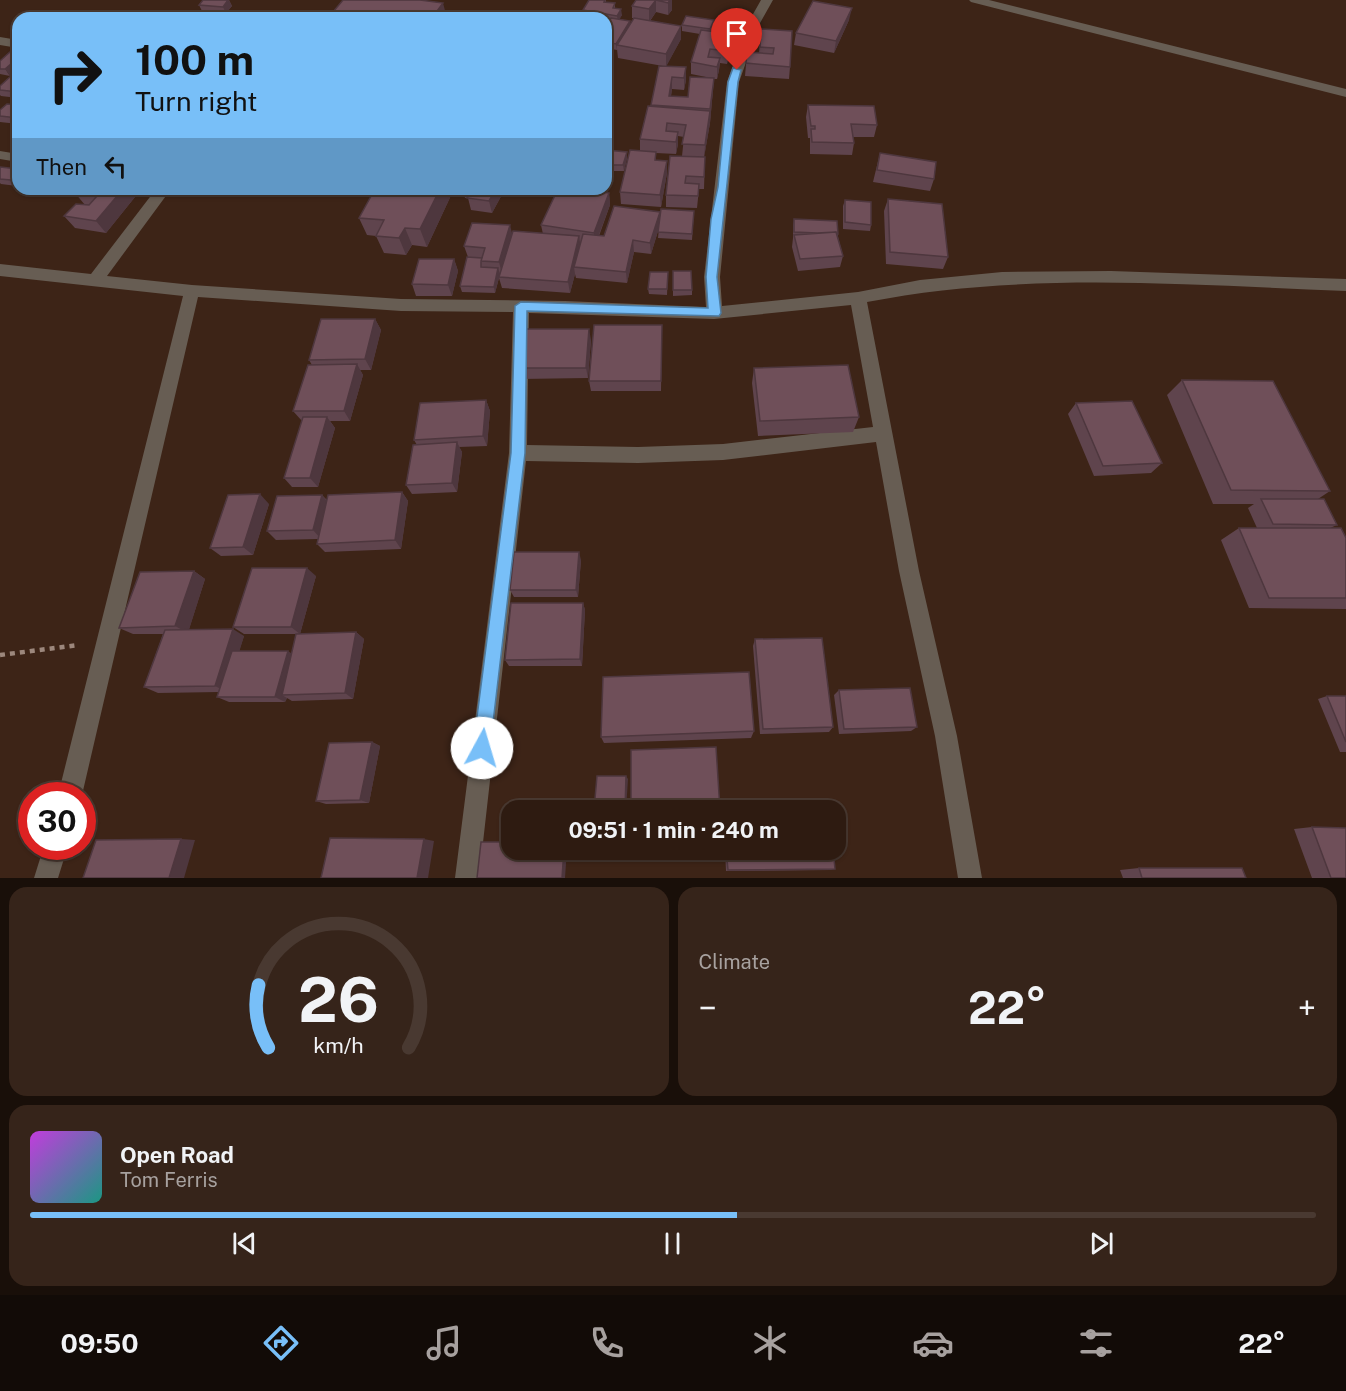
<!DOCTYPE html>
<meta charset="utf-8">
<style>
:root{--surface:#2e1b11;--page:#36241a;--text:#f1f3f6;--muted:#a7a19f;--line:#493931;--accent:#78bff8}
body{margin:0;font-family:"Public Sans",sans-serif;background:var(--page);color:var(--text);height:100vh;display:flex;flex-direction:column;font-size:22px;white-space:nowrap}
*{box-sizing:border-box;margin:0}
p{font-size:20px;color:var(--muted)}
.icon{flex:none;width:33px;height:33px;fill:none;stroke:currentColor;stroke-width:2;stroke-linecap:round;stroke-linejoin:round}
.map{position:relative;height:878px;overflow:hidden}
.details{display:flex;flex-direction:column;gap:9px;padding:9px;background:#190f09;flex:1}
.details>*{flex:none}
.top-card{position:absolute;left:12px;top:12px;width:600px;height:183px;border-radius:18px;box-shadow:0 2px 4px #0004,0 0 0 2px var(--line);background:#78bff8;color:#111;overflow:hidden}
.speed{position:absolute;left:18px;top:782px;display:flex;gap:12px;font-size:30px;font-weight:700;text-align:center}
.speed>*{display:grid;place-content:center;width:78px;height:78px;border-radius:50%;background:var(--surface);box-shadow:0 2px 4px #0004,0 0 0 2px var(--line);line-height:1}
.speed .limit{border:9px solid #d22;background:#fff;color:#111}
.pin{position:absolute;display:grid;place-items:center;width:51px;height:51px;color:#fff;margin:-62px -26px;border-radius:50% 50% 50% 0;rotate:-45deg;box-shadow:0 0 6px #0007}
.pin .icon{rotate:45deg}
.me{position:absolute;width:66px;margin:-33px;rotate:6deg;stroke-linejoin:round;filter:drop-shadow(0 0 4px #0008)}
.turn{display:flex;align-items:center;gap:21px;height:126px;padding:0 24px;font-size:27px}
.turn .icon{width:78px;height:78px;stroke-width:2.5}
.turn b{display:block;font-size:42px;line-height:51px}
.then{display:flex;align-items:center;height:57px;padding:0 24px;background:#0003;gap:12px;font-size:22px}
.big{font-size:45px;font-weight:700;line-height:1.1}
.details .card{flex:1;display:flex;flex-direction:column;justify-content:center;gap:9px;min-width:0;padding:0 21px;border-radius:18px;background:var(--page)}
.details .dial{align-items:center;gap:0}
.dial svg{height:156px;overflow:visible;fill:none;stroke:var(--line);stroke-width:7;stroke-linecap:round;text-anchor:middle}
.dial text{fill:var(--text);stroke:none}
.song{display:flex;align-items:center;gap:18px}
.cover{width:72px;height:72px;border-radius:9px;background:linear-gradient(135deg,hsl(290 70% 55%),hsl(170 70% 35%))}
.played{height:6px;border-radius:3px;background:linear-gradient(90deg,var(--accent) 55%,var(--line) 55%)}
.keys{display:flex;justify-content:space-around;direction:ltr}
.heat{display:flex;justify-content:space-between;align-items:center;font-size:33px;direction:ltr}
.details .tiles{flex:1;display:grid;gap:9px;grid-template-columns:1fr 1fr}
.card:last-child{grid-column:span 2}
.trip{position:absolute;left:501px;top:800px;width:345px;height:60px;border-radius:18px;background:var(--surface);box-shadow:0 2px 4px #0004,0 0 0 2px var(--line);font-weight:700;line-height:60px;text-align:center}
.tabs{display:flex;height:96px;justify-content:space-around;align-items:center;background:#120b07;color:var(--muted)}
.tabs .icon{width:42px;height:42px}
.tabs .selected{color:var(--accent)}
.tabs b{font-size:27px;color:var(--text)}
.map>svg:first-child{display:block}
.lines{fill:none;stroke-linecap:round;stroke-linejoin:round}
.path{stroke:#9c877c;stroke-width:4.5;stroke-dasharray:5 5;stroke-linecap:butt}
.street{fill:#675d53;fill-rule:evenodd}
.wall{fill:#5f444d}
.shaded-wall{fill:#4e373e}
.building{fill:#6f4f59;stroke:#4e373e;stroke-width:1.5}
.route{fill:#78bff8;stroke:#4e7ca1;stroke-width:1.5}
</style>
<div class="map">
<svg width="1346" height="878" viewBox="0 0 1346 878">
<rect width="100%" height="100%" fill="#3d2417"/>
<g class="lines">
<path class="path" d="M0 655 79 645"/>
<path class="street" d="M761 0H773L760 23 739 82 720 277 722 306 858 292 920 280 1002 272 1111 271 1346 279V291C1186 285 1025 271 867 302L919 571 957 736 982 878H958L935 736 899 571 876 442 723 460 638 463 526 461 479 878H455L509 453 513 312 401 311 198 297 82 795H58L183 296 0 276V264L91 274 156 189H171L107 276 192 285 401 299 565 301 706 307 704 277 727 82 748 23ZM851 305 873 427 723 444 638 447 527 445 529 313 714 319Z
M969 0H989L1346 89V97L971 2Z
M0 37 18 40V48L0 45Z
M0 151 18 154V162L0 159Z
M44 846H68L58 878H34Z"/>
</g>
<path class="wall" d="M229 0 232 6 226 13 202 11 199 5Z
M589 0H606V2L615 3V8L622 15 619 19 630 21V25L634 18H632V6L636 0H672V10L668 15 656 12 650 21 681 39 666 66 686 67V80L684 90 672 89 671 96 688 97 711 78 691 74V62L700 34 682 31V25L714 20 713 27 712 31 723 33 726 16 742 23 739 38 733 37 732 46 727 64 720 63 719 70 717 79H714L710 123 704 157H705L704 189H699L697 208 666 207V195L682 156 684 137 678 136V144L676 154 656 153V160L667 173 661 207 621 204 620 192 640 151V139L651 106 659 66H663L618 58 617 49V50L606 48V26L609 20H606V18H594L583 16V10Z
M849 20 834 53 794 45 796 33Z
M761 29 790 67 789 79 745 76 747 52 759 53Z
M0 61 10 76 0 74Z
M18 76V98L1 96 0 95V90Z
M18 105V124L0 122V110Z
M808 105 877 125 874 137H853L854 143 852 155 810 154V138H808L806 117Z
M606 150 627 158 624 171H606Z
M880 153 934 179 930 191 873 182Z
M0 167 17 186 1 184 0 183Z
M78 189H137L139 192 106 233 75 228 64 216 85 205 75 193Z
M454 189 427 247 412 245 406 255 384 253 376 236 367 235 359 218Z
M462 189H505L492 213 471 210 468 198H465Z
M609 193 610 205 599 236H604L660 218 694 211 692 240 658 238 659 228 651 254 634 252 627 283 576 278 575 274 570 293 502 288 499 278 495 293 462 292 460 286 468 257 464 246 512 233 543 234 541 225 583 195Z
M888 199 948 257 943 269 886 264 884 211Z
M845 200 871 225 870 231 843 229V206Z
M794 219 838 234V237L843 256 840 267 798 271 792 247 793 238V225Z
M454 259 458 271 452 296H416L412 284Z
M673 271 692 290V295L673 296Z
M668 272 667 295 649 294 648 289Z
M375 319 381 330 371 370H360L363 375 350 421H330L335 428 318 487H292L284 478 302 421 293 411 312 365 309 360Z
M662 325 661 391H591L589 381Z
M591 340 588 378 521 379 517 368Z
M754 368 859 417 853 432 758 436 752 383Z
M1182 380 1330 491 1318 499 1337 525 1330 528 1346 538V609L1249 608 1221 540 1239 528H1257L1248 508 1254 504H1213L1167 395Z
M486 400 490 411 487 446 459 447 462 452 457 492 412 494 406 485 417 445 414 440Z
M1076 403 1162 463 1151 473 1094 476 1068 414Z
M402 492 408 501 401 549 325 552 317 544 318 539 276 540 267 531 322 495 327 500Z
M269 504 253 555 221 556 210 548Z
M581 560 578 597H514L510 590Z
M194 571 205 579 189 629 244 636 239 651 292 654 356 632 364 639 353 699 292 701 287 698 285 702H229L217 697 219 692 158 693 144 687 163 634H133L119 628Z
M316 576 300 634H244L233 627Z
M583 603 585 610 582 666H509L505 660Z
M755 639 833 727 829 732 760 734 753 646Z
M839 690 917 727 911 731 839 734 834 695Z
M1327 696H1346V752H1340L1318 699Z
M754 731 751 738 604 743 601 737Z
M372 742 380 746 369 803 326 804 316 801Z
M1312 827 1346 878H1312L1294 829Z
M592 849H625V855H594L592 854Z
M725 849H833L835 869 831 870 726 871Z
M1139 868 1246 878H1123L1120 870Z"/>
<path class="shaded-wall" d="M229 0 232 6 226 13 223 7Z
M656 0V12L649 22V9Z
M665 0H672V10L668 15V3Z
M443 3 447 18H432Z
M852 8 849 20 834 53 836 41Z
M621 9 622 15 618 22 617 16Z
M714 20 713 27 710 35V29Z
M630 21V27L617 45V50L616 44Z
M681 26V39L666 67V54Z
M733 34 732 46 727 64 728 51Z
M18 58V68L10 76 5 69Z
M720 58 719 70 717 79V67Z
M686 67V80L684 90V78Z
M672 77V89L669 108V96Z
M714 78 710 123 704 158 705 145 710 113Z
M678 132V144L676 154V142Z
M627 152V158L624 171 623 165Z
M667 161V173L661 207 660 195Z
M18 173V185L17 186 11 180Z
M123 189H137L139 192 106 233 96 221Z
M440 189H454L427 247 420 229Z
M496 189H505L492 213 489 201Z
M609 193 610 205 595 245 594 233Z
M660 212V224L651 254 650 243Z
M510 225 513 237 502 274 499 262Z
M405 228 412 245 406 255 399 238Z
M579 236 581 248 574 267 575 274 570 293 568 282Z
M633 240 634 252 627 283 626 272Z
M454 259 458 271 452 296 448 285Z
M498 268 500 274 495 293 494 287Z
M375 319 381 330 371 370 365 359Z
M589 329 591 340 588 378 586 368Z
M357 364 363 375 350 421 344 411Z
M486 400 490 411 487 446 483 436Z
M327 417 335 428 318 487 310 478Z
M457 442 462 452 457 492 452 483Z
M402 492 408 501 401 549 395 540Z
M260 494 269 504 253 555 243 547Z
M322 495 330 505 321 539 313 530Z
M579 552 581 560 578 597 576 590Z
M307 568 316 576 300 634 291 627Z
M194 571 205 579 188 633 175 626Z
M583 603 585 610 582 666 580 659Z
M233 629 244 636 227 692 215 686Z
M356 632 364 639 353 699 345 693Z
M288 651 297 657 282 695 287 698 285 702 275 697Z
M372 742 380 746 369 803 360 800Z
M626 776 628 779 626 810H625Z
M181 839 195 840 184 878H169Z
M424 839 434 841 428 878H417Z
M564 849H567L565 878H562Z"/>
<path class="building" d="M203 0H228L223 7 199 5Z
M343 0H420L443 3 432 18H328Z
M589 0H605L604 2 615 3 613 8 621 9 617 16 583 10Z
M636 0H670L668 3 656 0 649 9 632 6Z
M813 1 852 8 836 41 796 33Z
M686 16 714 20 710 29 682 25Z
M726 16 742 17 740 32 723 30Z
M611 18 630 21 616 44 606 42V26Z
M634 18 681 26 666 54 617 45Z
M761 29 792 31 790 67 746 63 747 52 773 54 774 48 760 47Z
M701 30 733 34 728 51 710 49 708 57 720 58 717 67 691 62Z
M11 51 18 52V58L5 69H0V61Z
M659 66 686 67 684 78 672 77 669 96 688 97 690 77 714 78 710 109 651 105Z
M12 75 18 76V92L0 90V86Z
M7 104 18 105V118L0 116V110Z
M808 105 874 106 877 125 851 124 854 143 812 142 811 129H815V126H811Z
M648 106 710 111 705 145 682 144 686 125 667 123 666 131 678 132 676 142 640 139Z
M606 150 627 152 623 165H606Z
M630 150 656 152 655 160 667 161 660 195 620 192Z
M880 153 936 162 934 179 877 170Z
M670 156 705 157 704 177 686 176 685 183 699 184 698 196 666 195Z
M0 167 18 169V173L11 180 0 179Z
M78 189H123L96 221 64 216 76 204 89 205 97 196 75 193Z
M375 189H440L420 229 405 228 399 238 376 236 384 220 359 218Z
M473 189H496L489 201 467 198Z
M586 189 609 193 594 233 541 225 557 191 583 195Z
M888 199 942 204 948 257 890 252Z
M845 200 871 202V225L845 222Z
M614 206 660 212 650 243 633 240 626 272 574 267 583 234 604 236Z
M661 209 694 211 692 234 658 232Z
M794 219 837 221 838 234H837L836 232 817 233 794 232Z
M472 223 510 225 499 262 481 261 485 248 464 246Z
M513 231 579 236 568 282 499 277Z
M836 232 843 256 800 259 794 235Z
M467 257 482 258 481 261V267L498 268 494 287 460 286Z
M419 259H454L448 285 412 284Z
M673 271H691L692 290H673Z
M650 272H668L667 289H648Z
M321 319H375L365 359 309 360Z
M594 325H662L661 381H589Z
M522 329H589L586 368H517Z
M357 364 344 411H293L308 365Z
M848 365 859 417 760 421 754 368Z
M1182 380 1273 381 1330 491 1231 490Z
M486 400 483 436 414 440 420 403Z
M1132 401 1162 463 1103 466 1076 403Z
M303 417H327L310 478H284Z
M457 442 452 483 406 485 413 445Z
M402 492 395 540 317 544 328 495Z
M260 494 243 547 210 548 228 495Z
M322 495 313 530 267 531 277 496Z
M1261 499H1324L1337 525 1273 524Z
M1239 528H1341L1346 538V598H1269Z
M514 552H579L576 590H510Z
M252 568H307L291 627H233Z
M194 571 175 626 119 628 140 572Z
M511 603H583L580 659 505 660Z
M233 629 215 686 144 687 165 630Z
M356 632 345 693 282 695 296 634Z
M822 638 833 727 763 729 755 639Z
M232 651H288L275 697H217Z
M749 672 754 731 601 737 603 677Z
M910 688 917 727 844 729 839 690Z
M1327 696H1346V742Z
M372 742 360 800 316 801 329 743Z
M716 747 720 810H631V750Z
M597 776H626L625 810H594Z
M1312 827 1346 828V878H1331Z
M330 838 424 839 417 878H321Z
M181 839 169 878H83L96 840Z
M481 842H512V849H564L562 878H477Z
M592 849H623V854H592Z
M726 849H833L835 869 728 870Z
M1139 868H1242L1246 878H1142Z"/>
<path class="route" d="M733 68 741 70 738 82 717 277 721 313 719 316 527 311 525 453 490 748 488 754 482 757 476 754 473 748 511 453 515 306 521 302 708 308 706 277 711 219 718 187 728 82Z"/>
</svg>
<div class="speed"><div class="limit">30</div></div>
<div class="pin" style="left:737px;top:70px;background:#d93025"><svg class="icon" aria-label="arrive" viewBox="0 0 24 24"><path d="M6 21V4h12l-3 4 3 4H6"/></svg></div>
<svg class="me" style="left:482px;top:748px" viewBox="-20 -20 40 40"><circle r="19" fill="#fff"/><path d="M0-13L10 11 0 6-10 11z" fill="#78bff8"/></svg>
<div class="trip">09:51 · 1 min · 240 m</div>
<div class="top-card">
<div class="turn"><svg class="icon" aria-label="right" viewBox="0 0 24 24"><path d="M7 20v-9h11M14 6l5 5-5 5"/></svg><div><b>100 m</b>Turn right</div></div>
<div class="then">Then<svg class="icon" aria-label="left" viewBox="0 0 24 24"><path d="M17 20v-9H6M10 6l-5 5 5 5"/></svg></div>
</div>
</div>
<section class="details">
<div class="tiles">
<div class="card dial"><svg viewBox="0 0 100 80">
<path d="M14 69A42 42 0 1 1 86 69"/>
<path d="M14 69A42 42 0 0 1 9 37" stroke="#78bff8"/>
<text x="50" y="56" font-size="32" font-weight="700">26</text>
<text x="50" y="72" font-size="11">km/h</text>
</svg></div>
<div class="card"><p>Climate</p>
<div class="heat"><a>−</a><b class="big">22°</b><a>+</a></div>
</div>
<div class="card">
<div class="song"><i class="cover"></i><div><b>Open Road</b><p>Tom Ferris</p></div></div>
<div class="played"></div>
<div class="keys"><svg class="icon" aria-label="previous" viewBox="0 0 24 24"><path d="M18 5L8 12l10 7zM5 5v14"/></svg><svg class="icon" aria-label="pause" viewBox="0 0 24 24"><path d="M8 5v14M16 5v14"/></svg><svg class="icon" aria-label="next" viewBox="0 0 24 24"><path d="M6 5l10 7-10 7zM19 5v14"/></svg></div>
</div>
</div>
</section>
<nav class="tabs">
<b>09:50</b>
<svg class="icon selected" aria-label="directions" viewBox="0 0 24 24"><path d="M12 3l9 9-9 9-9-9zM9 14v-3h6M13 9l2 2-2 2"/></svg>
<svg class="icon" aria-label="music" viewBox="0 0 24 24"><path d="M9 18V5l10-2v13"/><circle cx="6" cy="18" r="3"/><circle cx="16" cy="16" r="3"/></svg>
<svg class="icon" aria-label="phone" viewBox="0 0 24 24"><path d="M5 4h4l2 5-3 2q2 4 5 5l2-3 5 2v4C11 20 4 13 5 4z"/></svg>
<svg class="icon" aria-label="climate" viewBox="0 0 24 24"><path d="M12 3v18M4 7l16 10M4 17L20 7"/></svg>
<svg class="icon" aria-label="car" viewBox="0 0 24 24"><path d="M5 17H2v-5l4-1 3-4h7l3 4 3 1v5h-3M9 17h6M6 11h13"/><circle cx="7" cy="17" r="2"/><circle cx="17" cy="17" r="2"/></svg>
<svg class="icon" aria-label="filters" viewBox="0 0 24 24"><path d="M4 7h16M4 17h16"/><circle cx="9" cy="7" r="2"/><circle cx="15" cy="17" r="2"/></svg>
<b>22°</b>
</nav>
